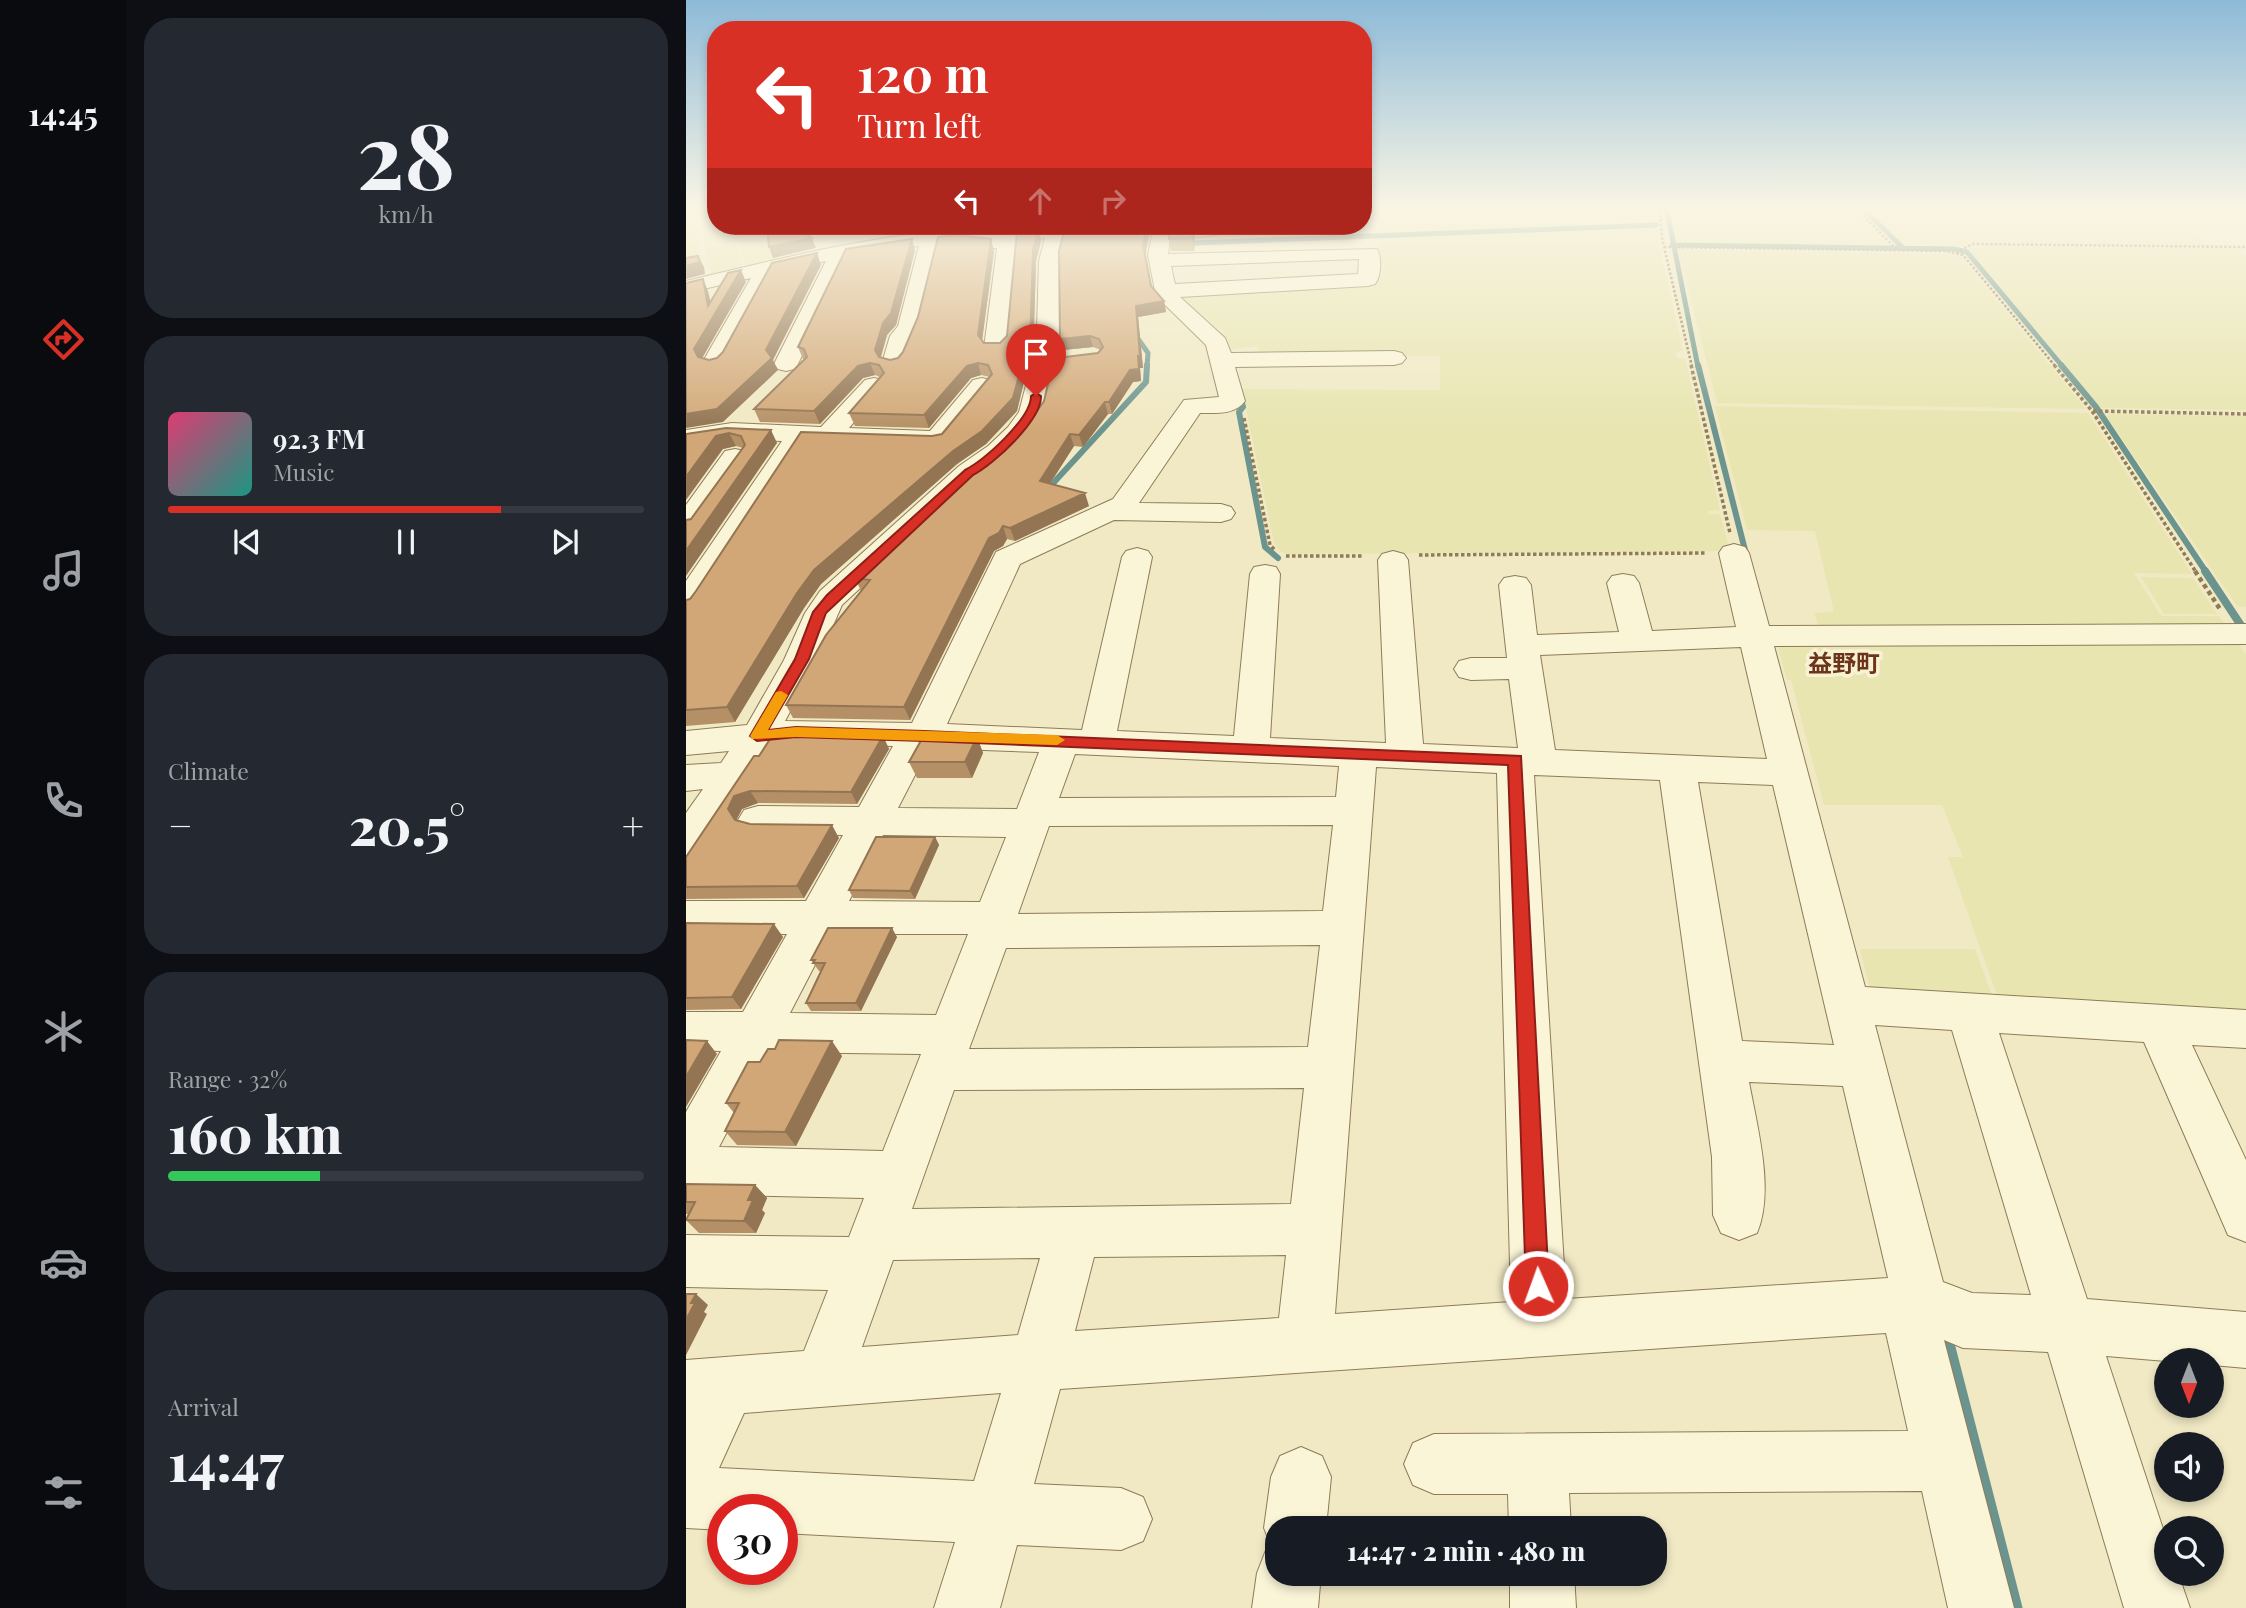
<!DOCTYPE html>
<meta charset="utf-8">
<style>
:root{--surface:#171b24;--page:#242831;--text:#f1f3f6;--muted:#9ea1a6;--line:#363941;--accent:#d93025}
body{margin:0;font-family:"Playfair Display","Noto Sans JP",serif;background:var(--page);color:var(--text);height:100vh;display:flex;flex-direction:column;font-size:26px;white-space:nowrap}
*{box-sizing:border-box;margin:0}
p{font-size:23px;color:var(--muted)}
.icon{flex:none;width:38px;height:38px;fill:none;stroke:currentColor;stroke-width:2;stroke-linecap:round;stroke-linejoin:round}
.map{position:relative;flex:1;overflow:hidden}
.panel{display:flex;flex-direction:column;gap:18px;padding:18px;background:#0d0f14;width:560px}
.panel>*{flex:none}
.hud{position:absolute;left:21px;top:21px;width:665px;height:214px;border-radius:28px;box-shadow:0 4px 10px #0003;background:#d93025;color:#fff;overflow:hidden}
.needle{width:46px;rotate:180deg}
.fabs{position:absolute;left:1468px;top:1348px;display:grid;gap:14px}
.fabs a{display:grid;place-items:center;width:70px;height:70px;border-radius:50%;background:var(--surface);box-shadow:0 4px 10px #0003;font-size:35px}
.speed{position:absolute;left:21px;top:1494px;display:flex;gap:14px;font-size:35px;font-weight:700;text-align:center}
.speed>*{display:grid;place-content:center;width:91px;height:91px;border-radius:50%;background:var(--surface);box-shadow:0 4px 10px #0003;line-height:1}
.speed .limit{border:10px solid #d22;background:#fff;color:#111}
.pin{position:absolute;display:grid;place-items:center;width:60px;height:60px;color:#fff;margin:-72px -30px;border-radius:50% 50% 50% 0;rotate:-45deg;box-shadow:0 0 7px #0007}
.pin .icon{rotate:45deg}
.me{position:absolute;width:77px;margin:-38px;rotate:358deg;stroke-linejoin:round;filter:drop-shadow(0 0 5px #0008)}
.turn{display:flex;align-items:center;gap:24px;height:147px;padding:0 35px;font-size:32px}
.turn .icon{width:91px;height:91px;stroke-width:2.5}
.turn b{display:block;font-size:49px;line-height:60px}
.lanes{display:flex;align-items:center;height:66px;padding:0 35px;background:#0003;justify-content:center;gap:35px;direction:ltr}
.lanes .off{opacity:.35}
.big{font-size:52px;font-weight:800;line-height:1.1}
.panel .card{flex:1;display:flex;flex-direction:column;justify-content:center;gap:10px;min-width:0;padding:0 24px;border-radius:28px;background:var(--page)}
.panel .dial{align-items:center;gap:0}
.dial b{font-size:91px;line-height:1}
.song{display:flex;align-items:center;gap:21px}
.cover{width:84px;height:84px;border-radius:10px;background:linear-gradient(135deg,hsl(340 70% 55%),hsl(170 70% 35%))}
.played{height:7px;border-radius:4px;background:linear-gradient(90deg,var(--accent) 70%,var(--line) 70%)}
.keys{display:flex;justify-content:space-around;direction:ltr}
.heat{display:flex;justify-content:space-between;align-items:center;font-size:38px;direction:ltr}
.charge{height:10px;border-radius:5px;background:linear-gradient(90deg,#34c759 32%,var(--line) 0)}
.trip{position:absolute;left:579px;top:1516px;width:402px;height:70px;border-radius:28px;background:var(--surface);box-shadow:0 4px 10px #0003;font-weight:800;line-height:70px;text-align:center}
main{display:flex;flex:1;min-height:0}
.tabs{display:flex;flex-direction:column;width:126px;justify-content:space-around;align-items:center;background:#090b0e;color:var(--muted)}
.tabs .icon{width:49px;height:49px}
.tabs .active{color:var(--accent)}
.tabs b{font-size:32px;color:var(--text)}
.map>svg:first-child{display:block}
.farmland{fill:#e8e5b0}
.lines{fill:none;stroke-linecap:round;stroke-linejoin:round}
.stream-far3{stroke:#6b948e;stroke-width:5}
.stream-far2{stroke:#6b948e;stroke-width:6}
.stream-far1{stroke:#6b948e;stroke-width:8}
.stream{stroke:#6b948e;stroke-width:13}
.minor-casing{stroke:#8e7b58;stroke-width:2}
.path-far2{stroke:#8e7b58;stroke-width:2.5;stroke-dasharray:2.5 2;stroke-linecap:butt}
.path-far1{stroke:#8e7b58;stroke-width:3.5;stroke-dasharray:3.5 2.5;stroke-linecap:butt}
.path{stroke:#8e7b58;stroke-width:4.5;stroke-dasharray:4.5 3.5;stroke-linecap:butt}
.minor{fill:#fbf5d8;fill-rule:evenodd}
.wall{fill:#b59066}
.shaded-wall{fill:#937553}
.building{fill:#d2a777;stroke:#937553;stroke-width:2}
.route{fill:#d93025;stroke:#8d1f18;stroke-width:2}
.slow{fill:#f59e0b}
.labels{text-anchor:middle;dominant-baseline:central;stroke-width:7;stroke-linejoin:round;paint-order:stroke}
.neighbourhood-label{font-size:24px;font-weight:bold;fill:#6c341a;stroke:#f8f2d4}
</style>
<main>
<nav class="tabs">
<b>14:45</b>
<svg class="icon active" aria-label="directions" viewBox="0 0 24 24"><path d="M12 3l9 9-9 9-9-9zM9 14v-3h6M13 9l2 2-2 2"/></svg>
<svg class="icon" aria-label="music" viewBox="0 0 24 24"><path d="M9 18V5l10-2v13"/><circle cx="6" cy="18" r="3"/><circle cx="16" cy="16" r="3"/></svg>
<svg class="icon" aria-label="phone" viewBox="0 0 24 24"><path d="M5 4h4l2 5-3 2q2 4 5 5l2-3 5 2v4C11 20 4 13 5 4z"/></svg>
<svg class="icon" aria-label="climate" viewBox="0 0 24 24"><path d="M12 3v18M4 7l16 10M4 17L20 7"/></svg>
<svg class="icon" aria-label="car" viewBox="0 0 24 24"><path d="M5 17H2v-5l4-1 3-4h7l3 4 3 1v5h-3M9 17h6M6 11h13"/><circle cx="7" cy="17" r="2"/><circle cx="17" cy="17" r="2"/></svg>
<svg class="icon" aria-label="filters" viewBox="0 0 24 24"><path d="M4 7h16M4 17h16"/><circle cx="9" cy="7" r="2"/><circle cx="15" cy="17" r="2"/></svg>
</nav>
<section class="panel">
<div class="card dial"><b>28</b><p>km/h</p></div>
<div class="card">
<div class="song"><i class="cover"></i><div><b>92.3 FM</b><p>Music</p></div></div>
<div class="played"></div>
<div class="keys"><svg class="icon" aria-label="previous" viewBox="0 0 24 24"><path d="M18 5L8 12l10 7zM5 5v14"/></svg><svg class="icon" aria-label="pause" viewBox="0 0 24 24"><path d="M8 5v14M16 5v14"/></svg><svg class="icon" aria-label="next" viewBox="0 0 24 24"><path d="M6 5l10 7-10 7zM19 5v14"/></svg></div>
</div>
<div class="card"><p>Climate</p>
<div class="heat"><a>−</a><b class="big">20.5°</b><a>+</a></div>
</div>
<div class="card"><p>Range · 32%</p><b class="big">160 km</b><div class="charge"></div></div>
<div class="card"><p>Arrival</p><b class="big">14:47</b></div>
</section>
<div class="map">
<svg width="1560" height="1608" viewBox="0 0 1560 1608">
<rect width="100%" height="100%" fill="#f1e9c4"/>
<path class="farmland" d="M12 206H30V226H47L57 268 24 275Z
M677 206H970L972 225 586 240 585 226H677Z
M984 206H1165L1202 243 1201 247 988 244Z
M1177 206H1448L1452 209 1556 212 1560 213V222H1536L1522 232H1506L1522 246 1288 244 1263 248 1219 247Z
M8 207 15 258 3 261 0 267V208Z
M49 226H88L82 227 93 260 60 268Z
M972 226V239L997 351 990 352 991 358H999L1034 510 1022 511 1023 514H1034L1044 551 600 554 594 551 588 543 560 409 553 389 754 390V356H572V347L544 349 534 334 539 330 533 329 492 296 689 282 692 247 695 239Z
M1298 246 1546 248 1554 251 1560 257V410L1415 408 1284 251 1283 248Z
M992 249 1273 254 1400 409 1031 403Z
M1029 406 1402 413 1506 574 1448 573 1475 616H1533L1542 629 1134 630 1128 613 1148 612 1129 531 1061 530Z
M1424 414 1560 416V607L1551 606 1421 417Z
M1455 577 1507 578 1531 614H1478Z
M1550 639 1560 655V1020L1315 1007 1262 857H1277L1256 805H1138L1105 680H1101L1090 641Z
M1174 949H1289L1310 1006 1187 1001Z"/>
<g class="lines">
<path class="stream-far3" d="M980 206 1012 367
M1174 206 1217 248
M220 226 227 239
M483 244 970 225
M986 245 1268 249 1281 252 1377 367
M448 333 462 353 461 367"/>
<path class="stream-far2" d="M1012 365 1061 558
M1375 365 1410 407 1520 572
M554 394 557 407 553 412 579 547 592 558
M359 492 460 382 461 365"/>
<path class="stream-far1" d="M1519 571 1560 633"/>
<path class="stream" d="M1259 1332 1330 1608"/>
<defs>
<path id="minor" d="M362 226H421L411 232 379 236 373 261 374 366 368 373 359 412 341 438 321 458 293 478 156 605 132 660 99 721 226 723 310 552 427 499 498 400 533 397 520 345 470 296 462 255 468 226H557L554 230C530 236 508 238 484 239L482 254 691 249C696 257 695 277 689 284L682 286 494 297 539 338 545 353 708 351 716 353 720 358 716 363 708 365 549 367 559 401C549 415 530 413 514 413L453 503 535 504 545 507 549 513 545 519 535 522 428 520 334 564 261 724 396 730 436 557 440 551 451 548 462 551 466 557 431 731 548 736 564 574 568 567 579 565 590 567 594 574 584 738 700 743 692 560 696 554 707 551 718 554 722 560 737 744 832 748 823 679 785 680 773 677 768 669 773 661 785 658H821L813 585 818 578 829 576 840 578 845 585 851 635 933 632 921 583 926 576 937 574 948 576 953 583 966 631 1050 627 1033 553 1037 547 1048 544 1059 547 1063 553 1083 626 1560 624V644L1088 646 1179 987 1560 1010V1048L1506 1045 1560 1160V1242L1542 1235 1458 1042 1313 1033 1401 1299 1560 1312V1368L1526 1365V1360L1480 1361 1420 1356 1480 1538V1573H1492L1504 1608H1438L1362 1352 1277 1348 1258 1340 1328 1608H1262L1236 1491 883 1493 885 1528H823L822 1494H748L727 1485 718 1464 727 1443 748 1434 1222 1431 1200 1333 374 1389 348 1484 435 1488 457 1497 466 1519 457 1541 435 1550 331 1545 314 1608H248L269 1542 96 1533V1510H37V1530L0 1528V1360L118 1351 142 1290 0 1287V1235L163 1237 178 1198 0 1194V1112L35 1051 0 1050V1012H57L101 934 0 933V901H120L157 835 72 834 58 830 52 820 58 810 72 806 173 807 207 746 110 744 83 747 14 853 0 858V813L17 789 0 791V765L35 763 43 751 0 755V731L61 725 98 660 119 613 134 591 273 466 302 446 322 427 333 412 344 370 350 363 353 261 359 238 331 241 322 348 318 353H302L298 348 311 248C290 248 275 242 254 243L234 328C226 341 225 356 216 368L208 370 200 368 196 363 204 336 212 326 233 246 163 256 112 364 108 369 100 371 92 369 88 364 140 261 89 272 40 363 36 368 28 370 20 368 16 363 65 278 0 293V281C85 261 169 239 256 231 291 228 327 230 362 226ZM673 259 672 274 489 284 485 266ZM1055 647 1081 759 869 750 854 655ZM243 748 353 752 331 809 212 808ZM389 754 653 766 650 797 373 798ZM690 767 811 773 825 1302 649 1314ZM848 775 974 780 1026 1157 1027 1215 1035 1233 1053 1240 1071 1233C1089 1191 1071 1126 1063 1082L1157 1086 1202 1278 880 1299ZM1012 782 1087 785 1148 1045 1056 1041ZM647 825 637 911 332 914 363 826ZM197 835 320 837 294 902 163 901ZM145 934H282L250 1015 104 1013ZM634 945 622 1047 283 1049 320 948ZM1189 1025 1266 1030 1345 1295 1286 1293 1257 1282ZM83 1052 235 1054 197 1151 33 1147ZM618 1088 605 1204 226 1209 268 1090ZM600 1255 593 1318 389 1331 408 1257ZM354 1258 332 1335 176 1347 207 1260ZM315 1393 288 1481 33 1468 58 1413Z
M188 378 197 380 200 385 163 428 244 431 287 380 296 378 305 380 308 385 260 445 251 447 117 442 119 445 16 604 11 611 0 614V581L96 441 46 439 0 446V430L46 423 135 427 179 380Z
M49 449 59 451 63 457 10 531 0 534V505L39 451Z
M615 1447 636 1456 645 1477 640 1528H592V1573H635L632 1608H566L571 1573 580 1550 586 1548 578 1528 585 1477 594 1456Z
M824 1573H888L890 1608H824Z"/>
</defs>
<use href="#minor" class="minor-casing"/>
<path class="path-far2" d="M973 206 976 238 1006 367
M1168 206 1211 250
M978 247 1260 251 1277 255 1370 367
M1270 252 1287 244 1560 247"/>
<path class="path-far1" d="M1005 365 1044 533
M1368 365 1406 411 1510 572
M1407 411 1560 414
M558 418 584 545 590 551
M733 555 1021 553
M600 556H678"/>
<path class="path" d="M1509 571 1534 609"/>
<use href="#minor" class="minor"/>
</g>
<path class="wall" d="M395 226H465L459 255 465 286 478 301 480 312 452 317 457 368H454L455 381 447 382 426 414H422L397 447 388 446 364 484 403 506 329 541 321 539 317 546 308 551 224 720 107 718 100 705 175 591 169 578 319 448 415 350 407 347 377 350 374 339Z
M507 227 509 240 508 251H485L483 239Z
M355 241 350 261 347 362 341 369 331 411 300 444 271 464 135 584 118 608 49 722 0 726V600L4 599 246 436 256 434 304 377 295 375 285 378 243 428 169 426 163 413 194 377 189 375 177 378 134 424 74 422 68 409 118 360 117 359 112 347 229 250 210 325 201 335 195 357 204 360 212 358 308 251 296 341 298 343H314L321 336Z
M40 428 91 443 5 519 57 448 50 446 37 449Z
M197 736 203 749 171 804 72 803 56 809 50 820 64 824 153 838 118 898 0 899V857L73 756Z
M291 737 297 753 286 778H231L223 762Z
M249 837 253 845 229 899 167 898 163 890Z
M0 923 97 937 55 1009 0 1010Z
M211 937 175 1011H125L120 1003 135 971H133L125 960Z
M156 1056 110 1146 51 1145 39 1131 48 1113 40 1103 74 1062Z
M0 1184 69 1185 81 1198 76 1210 79 1213 70 1233H13L0 1220 2 1214H0Z"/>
<path class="shaded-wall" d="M461 226H465L459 256 457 245Z
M507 227 509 240 508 251 506 238Z
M353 230 355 241 350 261 347 362 341 369 331 411 300 444 271 464 135 584 118 608 49 722 41 707 111 593 128 570 267 451 296 431Z
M126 238 130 248 87 258 83 247Z
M226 239 229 250 210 325 201 335 193 362 189 350Z
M305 239 308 251 295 348 292 335Z
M131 253 135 265 87 360 92 370 37 422 0 428V414L80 350Z
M12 256 18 267 19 274 0 279V266Z
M55 270 60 282 14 362 8 349 22 306 17 279 22 291 28 316Z
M478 301 480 312 452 317 457 368H454L455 381 447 382 426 414 423 402 450 306Z
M404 336 407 347 377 350 374 339Z
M184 363 189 375 177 378 134 424 128 411 172 366Z
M292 363 295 375 285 378 243 428 238 415 281 366Z
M419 402 422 414 397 447 393 435Z
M85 430 91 443 0 576V551Z
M43 433 50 446 37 449 0 500V477L30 436Z
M384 434 388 446 357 494 354 481Z
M399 493 403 506 329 541 324 528Z
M317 526 321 539 317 546 308 551 224 720 218 707 303 538Z
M197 736 203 749 171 804 165 792Z
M291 737 297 753 286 778 279 762Z
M64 791 72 803 56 809 50 821 42 809 48 796Z
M146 825 153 838 118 898 111 886Z
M249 837 253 845 229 899 224 891Z
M88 924 97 937 55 1009 46 997Z
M206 928 211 937 175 1011 170 1003Z
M21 1041 31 1054 0 1107V1077Z
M146 1041 156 1056 110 1146 99 1132Z
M69 1185 81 1198 76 1210 79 1213 70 1233 58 1221 62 1200Z
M10 1294 22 1305 18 1312 21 1314 0 1355V1320L5 1303Z"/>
<path class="building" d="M81 226H118L123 236 126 238 83 247Z
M395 226H461L457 245 465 286 478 301 450 306 454 356H452L453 369 444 370 423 402H419L393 435 384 434 354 481 399 493 324 528 317 526 313 533 303 538 218 707 100 705 140 635 184 580 169 578 291 467 319 448 339 428 358 401 367 362 371 358 412 353 417 347 413 339 404 336 374 339 373 251 379 228Z
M507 227 506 238 483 239 484 229Z
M353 230 347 249 344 349 338 357 327 398 296 431 267 451 128 570 111 593 41 707 0 710V600L4 599 10 591 115 432 246 436 256 434 306 374 302 365 292 363 281 366 238 415 163 413 198 373 193 365 184 363 172 366 128 411 68 409 121 357 118 349 112 347 160 249 226 239 205 313 197 323 189 350 193 357 204 360 212 358 217 352 232 317 252 237 270 235 305 239 292 335 298 343H314L321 336 331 232Z
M131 253 80 350 86 358 31 409 0 414V283L17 279 22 306 42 273 55 270 8 349 12 357 23 360 31 358 37 352 86 263Z
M12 256 14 262 0 266V258Z
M40 428 85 430 0 551V520L5 519 59 445 55 436 43 433 30 436 0 477V434Z
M238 735 291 737 279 762H223Z
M86 736H197L165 792 64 791 48 796 42 809 49 820 64 824 146 825 111 886 0 887V857L68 756H73Z
M190 837H249L224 891 163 890Z
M0 923 88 924 46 997 0 998Z
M142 928H206L170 1003H120L139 963H127L129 960H125Z
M0 1040 21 1041 0 1077Z
M93 1040 146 1041 99 1132 39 1131 53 1103H40L62 1062H74L82 1049H89Z
M0 1184 69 1185 62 1200H67L58 1221 0 1220 9 1202H0Z
M0 1294H10L5 1303H9L0 1320Z"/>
<linearGradient id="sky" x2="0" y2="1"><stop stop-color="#8dbad8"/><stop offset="0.48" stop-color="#f9f5e4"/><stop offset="1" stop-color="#f9f5e4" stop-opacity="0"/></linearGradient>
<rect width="1560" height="431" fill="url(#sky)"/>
<path class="route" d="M350 393 355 396C356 420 307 465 287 475L140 613 123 659 82 730 110 727 238 731 835 756 863 1286 860 1294 852 1298 844 1294 840 1286 822 765 238 741 110 737 71 741 64 736 109 659 127 612 141 595 279 470C298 460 345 419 345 396Z"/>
<path class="slow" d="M95 691 102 695 82 730 110 727 371 735 379 740 371 745 110 737 66 739 64 736 90 692Z"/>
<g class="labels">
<g class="neighbourhood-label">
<text x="1158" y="662">益野町</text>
</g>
</g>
</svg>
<div class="fabs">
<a><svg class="needle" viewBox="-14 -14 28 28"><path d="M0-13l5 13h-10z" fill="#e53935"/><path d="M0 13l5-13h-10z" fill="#9ea1a6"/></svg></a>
<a><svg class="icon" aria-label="sound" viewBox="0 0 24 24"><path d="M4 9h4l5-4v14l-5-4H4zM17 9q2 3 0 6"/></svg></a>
<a><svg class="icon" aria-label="search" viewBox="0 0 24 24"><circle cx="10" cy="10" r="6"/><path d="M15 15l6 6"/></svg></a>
</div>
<div class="speed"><div class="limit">30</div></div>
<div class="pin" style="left:350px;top:396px;background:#d93025"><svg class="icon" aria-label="arrive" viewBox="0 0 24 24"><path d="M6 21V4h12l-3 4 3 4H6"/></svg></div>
<svg class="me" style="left:852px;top:1286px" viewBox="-20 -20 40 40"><circle r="17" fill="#d93025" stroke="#fff" stroke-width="3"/><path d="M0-11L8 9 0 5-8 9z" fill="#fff"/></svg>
<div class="trip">14:47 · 2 min · 480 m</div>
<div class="hud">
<div class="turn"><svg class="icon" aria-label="left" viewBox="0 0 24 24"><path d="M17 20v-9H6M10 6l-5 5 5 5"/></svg><div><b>120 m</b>Turn left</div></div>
<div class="lanes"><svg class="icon" aria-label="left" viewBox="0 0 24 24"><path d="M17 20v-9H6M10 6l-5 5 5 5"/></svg><svg class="icon off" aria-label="ahead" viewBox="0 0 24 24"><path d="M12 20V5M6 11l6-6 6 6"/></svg><svg class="icon off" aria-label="right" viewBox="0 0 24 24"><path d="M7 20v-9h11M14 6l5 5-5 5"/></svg></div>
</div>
</div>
</main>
